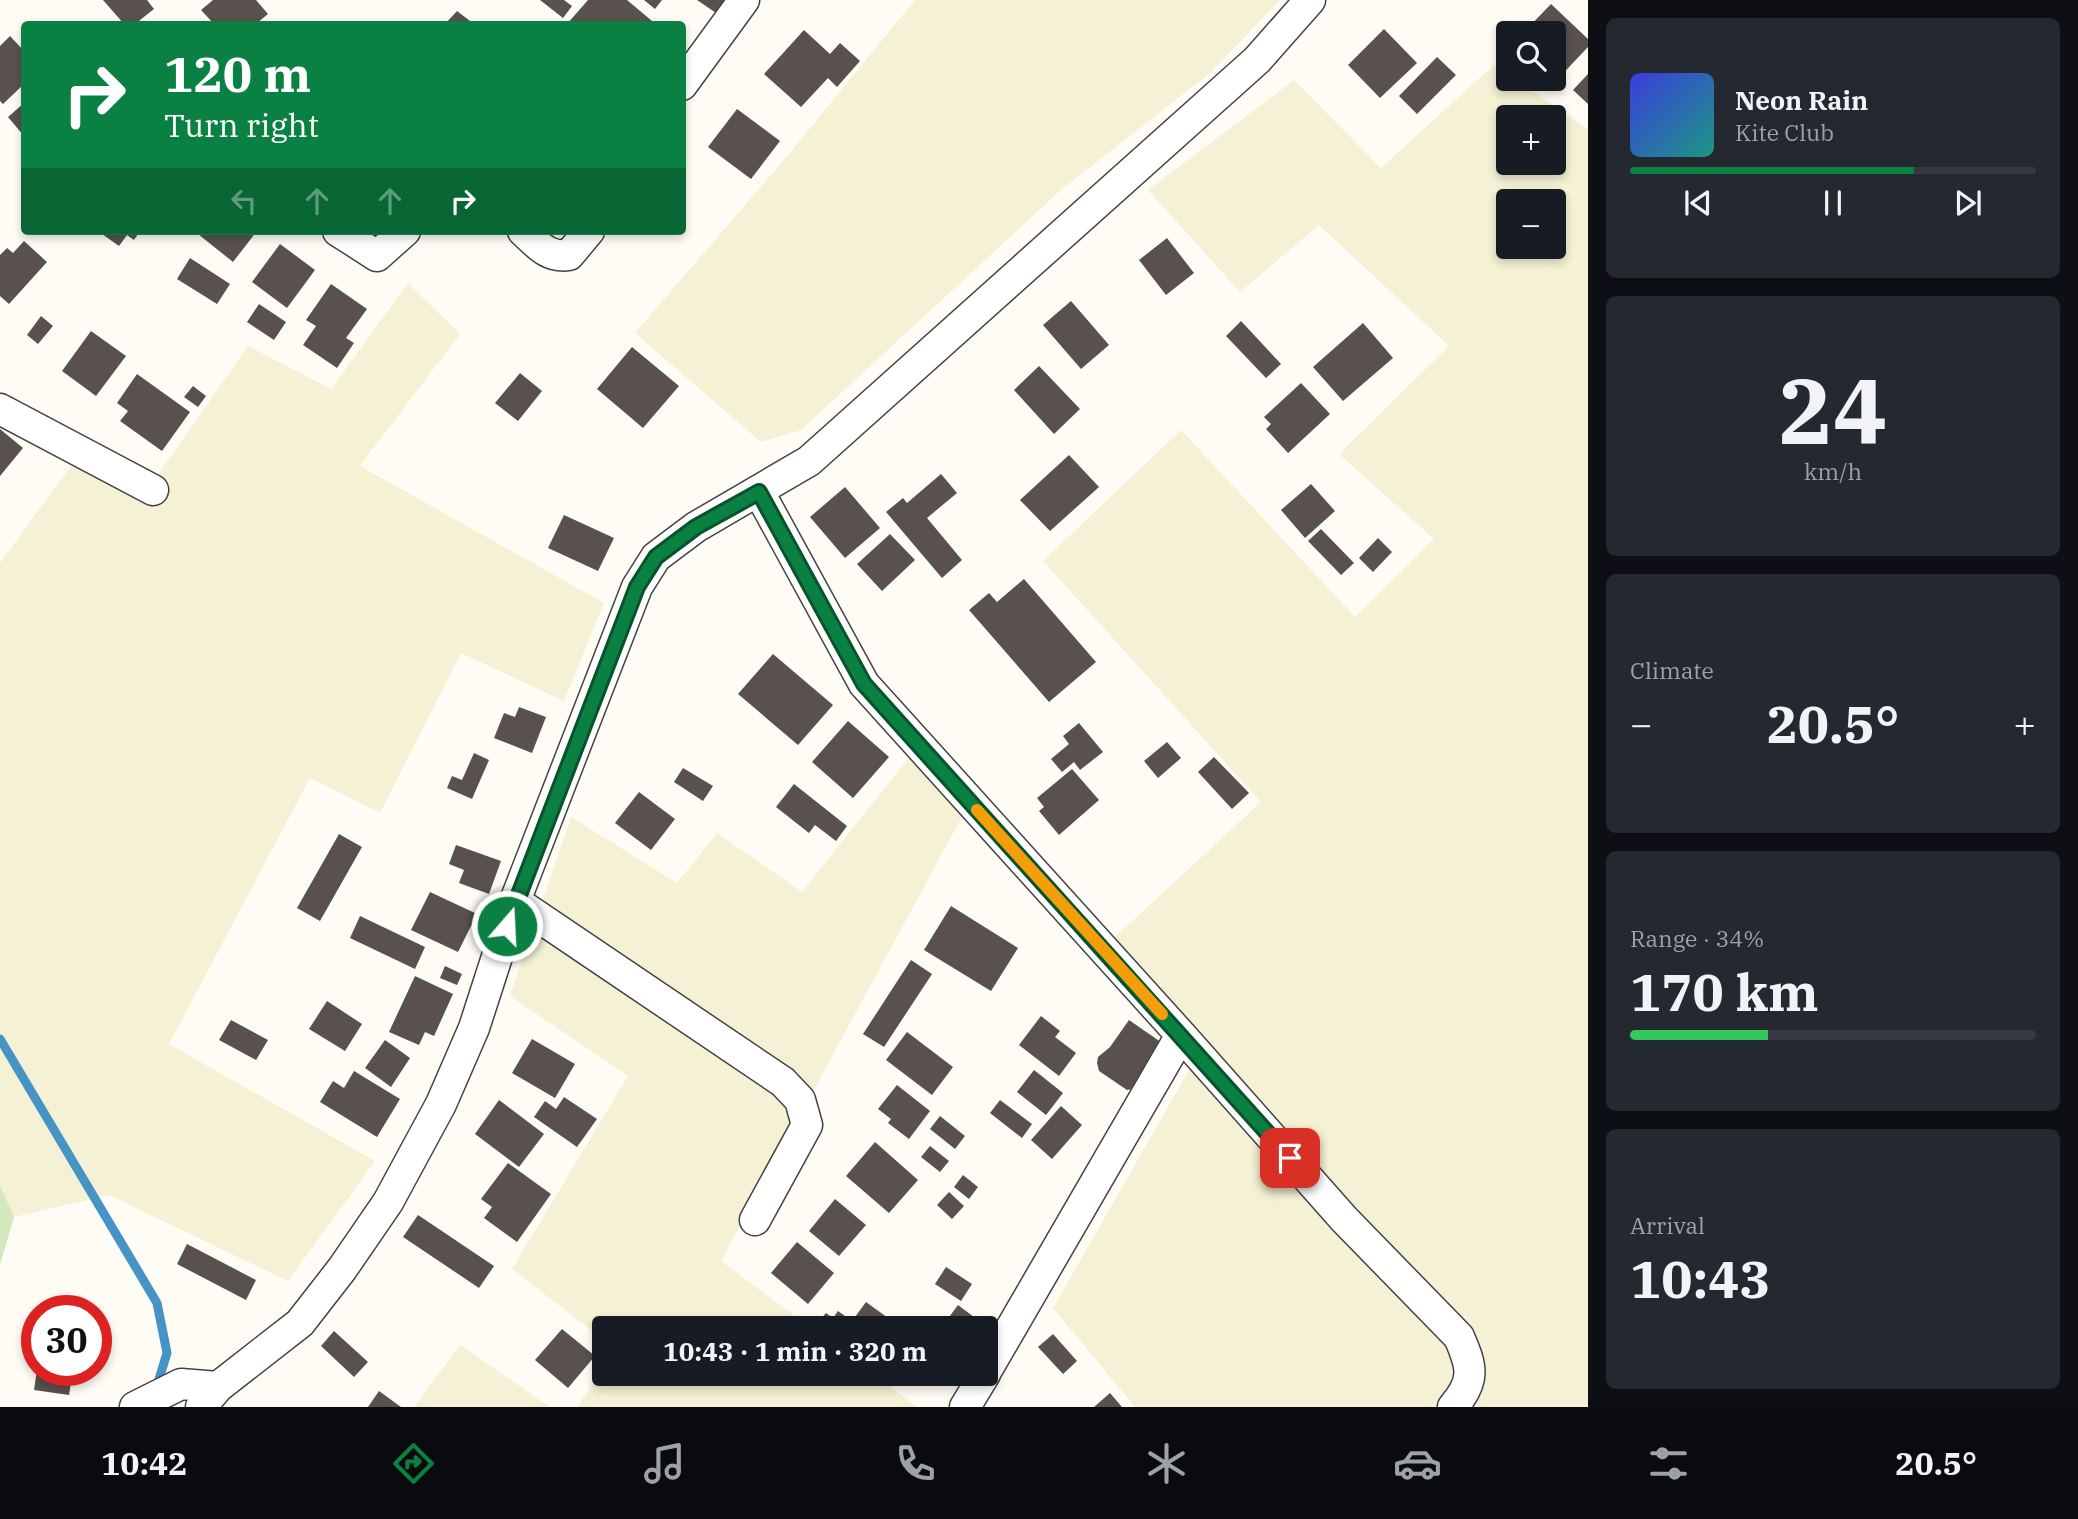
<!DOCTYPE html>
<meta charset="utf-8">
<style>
:root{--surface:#171b24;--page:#242831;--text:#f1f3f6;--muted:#9ea1a6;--line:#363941;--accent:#0b8043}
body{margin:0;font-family:"IBM Plex Serif",serif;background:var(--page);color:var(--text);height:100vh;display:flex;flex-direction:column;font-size:26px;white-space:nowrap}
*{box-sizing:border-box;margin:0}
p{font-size:23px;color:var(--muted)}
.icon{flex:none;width:38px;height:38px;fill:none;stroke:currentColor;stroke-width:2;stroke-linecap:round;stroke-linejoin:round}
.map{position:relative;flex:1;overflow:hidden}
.details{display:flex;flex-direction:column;gap:18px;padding:18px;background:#0d0f14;width:490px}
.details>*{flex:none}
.hud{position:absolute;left:21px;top:21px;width:665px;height:214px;border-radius:7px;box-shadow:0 4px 10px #0003;background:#0b8043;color:#fff;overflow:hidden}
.tools{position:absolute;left:1496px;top:21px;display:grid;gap:14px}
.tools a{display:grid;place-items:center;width:70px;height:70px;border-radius:7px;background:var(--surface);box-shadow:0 4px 10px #0003;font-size:35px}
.speed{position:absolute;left:21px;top:1295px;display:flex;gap:14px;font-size:35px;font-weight:700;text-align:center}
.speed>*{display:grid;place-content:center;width:91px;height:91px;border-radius:50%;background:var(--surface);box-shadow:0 4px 10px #0003;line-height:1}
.speed .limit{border:10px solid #d22;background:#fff;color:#111}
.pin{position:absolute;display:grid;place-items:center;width:60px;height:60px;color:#fff;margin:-30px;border-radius:14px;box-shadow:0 4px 10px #0006}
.me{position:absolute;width:77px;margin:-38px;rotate:19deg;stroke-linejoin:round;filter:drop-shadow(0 0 5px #0008)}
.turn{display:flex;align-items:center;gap:24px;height:147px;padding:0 28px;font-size:32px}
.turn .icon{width:91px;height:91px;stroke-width:2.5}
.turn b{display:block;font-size:49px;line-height:60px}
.lanes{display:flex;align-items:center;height:66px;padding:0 28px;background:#0003;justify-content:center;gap:35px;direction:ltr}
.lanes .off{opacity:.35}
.big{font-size:52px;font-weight:800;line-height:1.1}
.details .card{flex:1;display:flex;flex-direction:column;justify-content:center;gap:10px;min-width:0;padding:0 24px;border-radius:10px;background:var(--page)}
.details .dial{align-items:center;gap:0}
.dial b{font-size:91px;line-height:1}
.song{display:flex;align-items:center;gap:21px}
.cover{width:84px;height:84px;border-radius:10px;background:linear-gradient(135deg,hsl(240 70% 55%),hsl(170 70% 35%))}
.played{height:7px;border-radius:4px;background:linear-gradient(90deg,var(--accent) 70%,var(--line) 70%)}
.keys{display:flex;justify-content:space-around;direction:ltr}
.heat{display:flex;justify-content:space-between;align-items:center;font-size:38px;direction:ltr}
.charge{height:10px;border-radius:5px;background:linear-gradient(90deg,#34c759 34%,var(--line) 0)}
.trip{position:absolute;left:592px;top:1316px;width:406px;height:70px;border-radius:7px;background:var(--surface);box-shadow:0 4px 10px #0003;font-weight:800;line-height:70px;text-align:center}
.menu{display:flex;height:112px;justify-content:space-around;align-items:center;background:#090b0e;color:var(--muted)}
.menu .icon{width:49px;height:49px}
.menu .selected{color:var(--accent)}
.menu b{font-size:32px;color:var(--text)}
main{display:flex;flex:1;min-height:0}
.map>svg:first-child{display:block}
.farmland{fill:#f4f1d4;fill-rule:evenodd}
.green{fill:#d4e8be}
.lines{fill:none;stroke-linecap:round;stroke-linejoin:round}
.stream{stroke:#4694c6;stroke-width:9}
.building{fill:#58514d}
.minor-casing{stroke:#434343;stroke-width:33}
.minor{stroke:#fff;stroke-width:30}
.route-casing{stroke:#07532c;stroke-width:18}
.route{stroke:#0b8043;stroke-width:12}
.slow{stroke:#f59e0b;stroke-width:12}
</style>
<main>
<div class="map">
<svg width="1588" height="1407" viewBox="0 0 1588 1407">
<rect width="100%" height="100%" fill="#fefcf4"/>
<path class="farmland" d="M915 0H1280L1209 74 1062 189 801 430 761 442 635 333 789 154Z
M1494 65 1508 75V79H1515L1588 129V1407H1135L1053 1308 1195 1060 1210 1044 1113 939 1261 802 1043 561 1181 430 1355 617 1434 539 1339 454 1449 346 1319 225 1240 292 1148 190 1294 80 1381 168ZM1508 117H1554V163H1508ZM1508 201H1554V247H1508Z
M408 283 460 334 360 466 604 603 564 701 461 653 380 813 310 778 169 1044 375 1161 288 1281 109 1195 14 1217 0 1185V563L74 462 148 489 248 346 331 389Z
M911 755 963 815 721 1261 811 1328H604V1340L512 1269 628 1076 510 996 571 817 677 883 717 833 802 892Z
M460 1345 550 1407H414Z
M604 1367V1374H872L917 1407H577Z"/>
<path class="green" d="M0 1185 14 1217 0 1265Z"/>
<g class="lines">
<path class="stream" d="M0 1039 157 1303 167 1353 156 1389"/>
</g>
<path class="building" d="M103 0H147L154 9 135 24H124Z
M213 0H256L268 14 256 24H214L201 10Z
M540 0H564L572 6 563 18Z
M588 0H627L652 21 649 24H567Z
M644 0H662L655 9Z
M697 0H729L719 15Z
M1551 4 1588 39V47L1553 84 1547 79H1554V33H1523Z
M457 11 474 24H445Z
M1384 29 1417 63 1380 98 1348 65Z
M804 30 830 54 840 43 860 61 837 87 828 78 801 107 764 74Z
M10 36 24 51V84L3 104 0 101V46Z
M1437 57 1456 75 1417 114 1399 96Z
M1588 74V104L1573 90Z
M24 103V136L8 117Z
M737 109 780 141 751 179 708 147Z
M105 231H140L134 240 127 235 119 246 102 234Z
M200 231H257L233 262 198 234Z
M1167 238 1194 273 1166 295 1139 260Z
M24 241 47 262 9 304 0 296V255L7 248 13 253Z
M280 244 315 270 287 308 252 282Z
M190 258 230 284 217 304 177 279Z
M331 284 367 309 346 338 354 343 337 368 303 345 316 326 306 320Z
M1071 301 1109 345 1081 369 1043 325Z
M259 304 286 322 274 340 247 322Z
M41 316 53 326 38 344 27 335Z
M1241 321 1281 364 1266 378 1226 336Z
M1363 323 1393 358 1343 401 1313 367Z
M91 331 126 356 96 396 62 371Z
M632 347 679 386 643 428 597 389Z
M1039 366 1080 409 1054 434 1014 390Z
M520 373 542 391 518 421 495 403Z
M137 374 190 412 162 451 120 421 128 411 117 403Z
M1301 383 1330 414 1288 453 1266 429 1271 424 1264 417Z
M193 386 206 396 198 407 184 397Z
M0 429 23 448 0 476Z
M1069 455 1099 487 1050 531 1020 500Z
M941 474 957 493 927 518 962 560 942 578 886 512 903 498 907 503Z
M1311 484 1335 511 1305 538 1281 510Z
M845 487 880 528 845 558 810 517Z
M564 515 614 538 598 571 548 548Z
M1321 529 1354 563 1341 575 1308 541Z
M890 534 915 560 882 591 857 564Z
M1378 538 1392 552 1373 572 1359 558Z
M1024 579 1096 662 1049 702 969 610 989 593 997 602Z
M773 654 833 705 798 745 738 694Z
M519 707 546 717 532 753 494 738 504 713 515 717Z
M848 721 889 757 853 798 812 762Z
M1079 723 1103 752 1080 770 1074 762 1062 772 1051 759 1069 744 1063 736Z
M1167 742 1181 758 1158 778 1144 761Z
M474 753 489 760 472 799 447 788 452 776 462 780Z
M1214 757 1249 793 1232 809 1198 772Z
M683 768 713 786 703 801 674 782Z
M1072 769 1099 800 1059 835 1039 811 1044 807 1037 798Z
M794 784 847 826 836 841 815 825 809 833 776 807Z
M639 792 675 819 651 850 615 823Z
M339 834 362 847 320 921 297 908Z
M456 845 501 861 489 894 459 883 464 870 449 864Z
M430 892 477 914 458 952 411 930Z
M951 906 1018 948 991 991 924 950Z
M360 916 425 947 415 969 350 938Z
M911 960 932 974 884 1047 863 1034Z
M445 966 462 974 457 985 440 978Z
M415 976 453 994 434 1036 425 1032 419 1045 389 1032Z
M327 1001 362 1024 345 1051 309 1029Z
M1041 1016 1060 1031 1055 1037 1076 1053 1059 1076 1019 1045Z
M231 1020 268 1040 256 1060 219 1040Z
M1129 1020 1168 1047 1139 1088 1127 1090 1099 1071 1097 1063 1098 1057 1110 1047Z
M907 1032 953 1067 932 1095 886 1060Z
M532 1039 575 1064 555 1098 512 1073Z
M385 1040 410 1058 391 1087 365 1068Z
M1034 1070 1063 1093 1046 1115 1017 1092Z
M354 1071 400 1099 377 1137 320 1102 333 1081 344 1088Z
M897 1085 930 1111 909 1139 888 1123 891 1119 878 1109Z
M564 1097 597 1119 577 1147 534 1117 545 1101 556 1109Z
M499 1100 544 1134 519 1167 475 1134Z
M1000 1100 1032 1124 1022 1138 990 1113Z
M1061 1106 1082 1125 1052 1159 1031 1140Z
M940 1116 965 1136 955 1149 930 1129Z
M875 1142 918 1180 889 1213 846 1176Z
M930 1146 949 1161 940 1172 921 1157Z
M508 1163 551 1194 517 1242 484 1218 492 1207 481 1199Z
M963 1175 978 1187 969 1199 954 1187Z
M949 1192 964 1206 952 1219 937 1205Z
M835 1199 866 1225 839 1256 809 1231Z
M418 1215 494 1266 479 1288 403 1237Z
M797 1242 834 1273 808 1304 771 1273Z
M187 1244 256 1280 246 1300 177 1264Z
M946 1267 972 1284 961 1301 935 1284Z
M866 1302 895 1323 891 1328H829L819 1321 826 1313 833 1318 838 1311 852 1321Z
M958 1305 990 1329 985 1336V1328H941Z
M562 1329 595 1356 568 1388 535 1360Z
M334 1331 368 1362 354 1377 321 1346Z
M1053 1334 1077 1361 1063 1374 1038 1347Z
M37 1370H73L69 1395 34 1390Z
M379 1391 401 1407H368Z
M1110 1393 1122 1407H1094Z"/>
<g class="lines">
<defs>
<path id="minor" d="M682 85 744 0
M338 231 377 256 405 231
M523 231C538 245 548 258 569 255L589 231
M0 409 153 490
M759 492 864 684 1181 1035 985 1373
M515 901 783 1082 800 1100 807 1125 755 1220
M1181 1035 1344 1219 1459 1337C1472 1367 1476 1380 1453 1407
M135 1407 181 1384 218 1387
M201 1407 218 1387 300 1323 342 1269 388 1202 441 1104 474 1028 515 901 637 587 656 557 696 527 809 461 1257 60 1310 0
M965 1407 985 1374"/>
</defs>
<use href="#minor" class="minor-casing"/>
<use href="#minor" class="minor"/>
</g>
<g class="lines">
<defs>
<path id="route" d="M507 926 637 587 656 557 696 527 759 492 864 684 1290 1158"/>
</defs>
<use href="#route" class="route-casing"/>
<use href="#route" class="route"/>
<path class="slow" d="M977 810 1162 1014"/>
</g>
</svg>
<div class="tools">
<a><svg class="icon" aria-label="search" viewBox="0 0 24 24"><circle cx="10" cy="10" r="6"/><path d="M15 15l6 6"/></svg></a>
<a>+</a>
<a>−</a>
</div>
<div class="speed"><div class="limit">30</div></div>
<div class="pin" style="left:1290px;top:1158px;background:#d93025"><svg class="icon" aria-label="arrive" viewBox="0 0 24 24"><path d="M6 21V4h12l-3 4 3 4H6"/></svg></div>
<svg class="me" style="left:507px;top:926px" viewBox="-20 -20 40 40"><circle r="17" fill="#0b8043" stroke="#fff" stroke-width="3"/><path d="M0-11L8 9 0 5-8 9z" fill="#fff"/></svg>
<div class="trip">10:43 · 1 min · 320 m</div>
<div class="hud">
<div class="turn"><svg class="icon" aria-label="right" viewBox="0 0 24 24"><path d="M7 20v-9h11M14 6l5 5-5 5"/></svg><div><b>120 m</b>Turn right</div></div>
<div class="lanes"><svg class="icon off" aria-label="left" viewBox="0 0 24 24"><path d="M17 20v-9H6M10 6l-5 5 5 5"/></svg><svg class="icon off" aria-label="ahead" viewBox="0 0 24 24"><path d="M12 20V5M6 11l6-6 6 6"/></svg><svg class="icon off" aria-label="ahead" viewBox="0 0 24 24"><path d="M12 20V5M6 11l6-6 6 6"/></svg><svg class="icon" aria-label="right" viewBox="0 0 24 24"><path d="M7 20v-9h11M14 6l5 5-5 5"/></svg></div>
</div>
</div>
<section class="details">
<div class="card">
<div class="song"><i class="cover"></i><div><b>Neon Rain</b><p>Kite Club</p></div></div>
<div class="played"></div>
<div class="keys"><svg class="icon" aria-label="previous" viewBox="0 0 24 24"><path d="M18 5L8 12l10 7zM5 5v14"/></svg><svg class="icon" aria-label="pause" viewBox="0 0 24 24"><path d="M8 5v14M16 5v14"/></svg><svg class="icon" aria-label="next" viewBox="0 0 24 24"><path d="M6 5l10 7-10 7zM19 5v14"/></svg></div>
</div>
<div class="card dial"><b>24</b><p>km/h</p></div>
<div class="card"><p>Climate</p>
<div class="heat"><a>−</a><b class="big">20.5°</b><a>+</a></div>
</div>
<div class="card"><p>Range · 34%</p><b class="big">170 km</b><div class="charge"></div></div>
<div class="card"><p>Arrival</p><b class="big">10:43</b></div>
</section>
</main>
<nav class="menu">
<b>10:42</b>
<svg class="icon selected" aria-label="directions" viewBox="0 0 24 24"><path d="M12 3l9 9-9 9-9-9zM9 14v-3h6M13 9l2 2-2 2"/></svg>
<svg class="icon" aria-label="music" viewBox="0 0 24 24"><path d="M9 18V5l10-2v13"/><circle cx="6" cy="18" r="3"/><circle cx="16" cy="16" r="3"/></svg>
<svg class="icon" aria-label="phone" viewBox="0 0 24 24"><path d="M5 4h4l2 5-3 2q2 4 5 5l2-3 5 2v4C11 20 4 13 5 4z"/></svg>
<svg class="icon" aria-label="climate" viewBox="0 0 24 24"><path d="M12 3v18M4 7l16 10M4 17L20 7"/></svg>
<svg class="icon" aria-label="car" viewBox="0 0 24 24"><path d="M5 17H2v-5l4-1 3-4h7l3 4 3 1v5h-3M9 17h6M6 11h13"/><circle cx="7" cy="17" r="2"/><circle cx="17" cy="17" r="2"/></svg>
<svg class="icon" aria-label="filters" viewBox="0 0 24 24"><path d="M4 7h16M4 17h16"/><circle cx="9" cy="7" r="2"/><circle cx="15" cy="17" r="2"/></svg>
<b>20.5°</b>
</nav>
